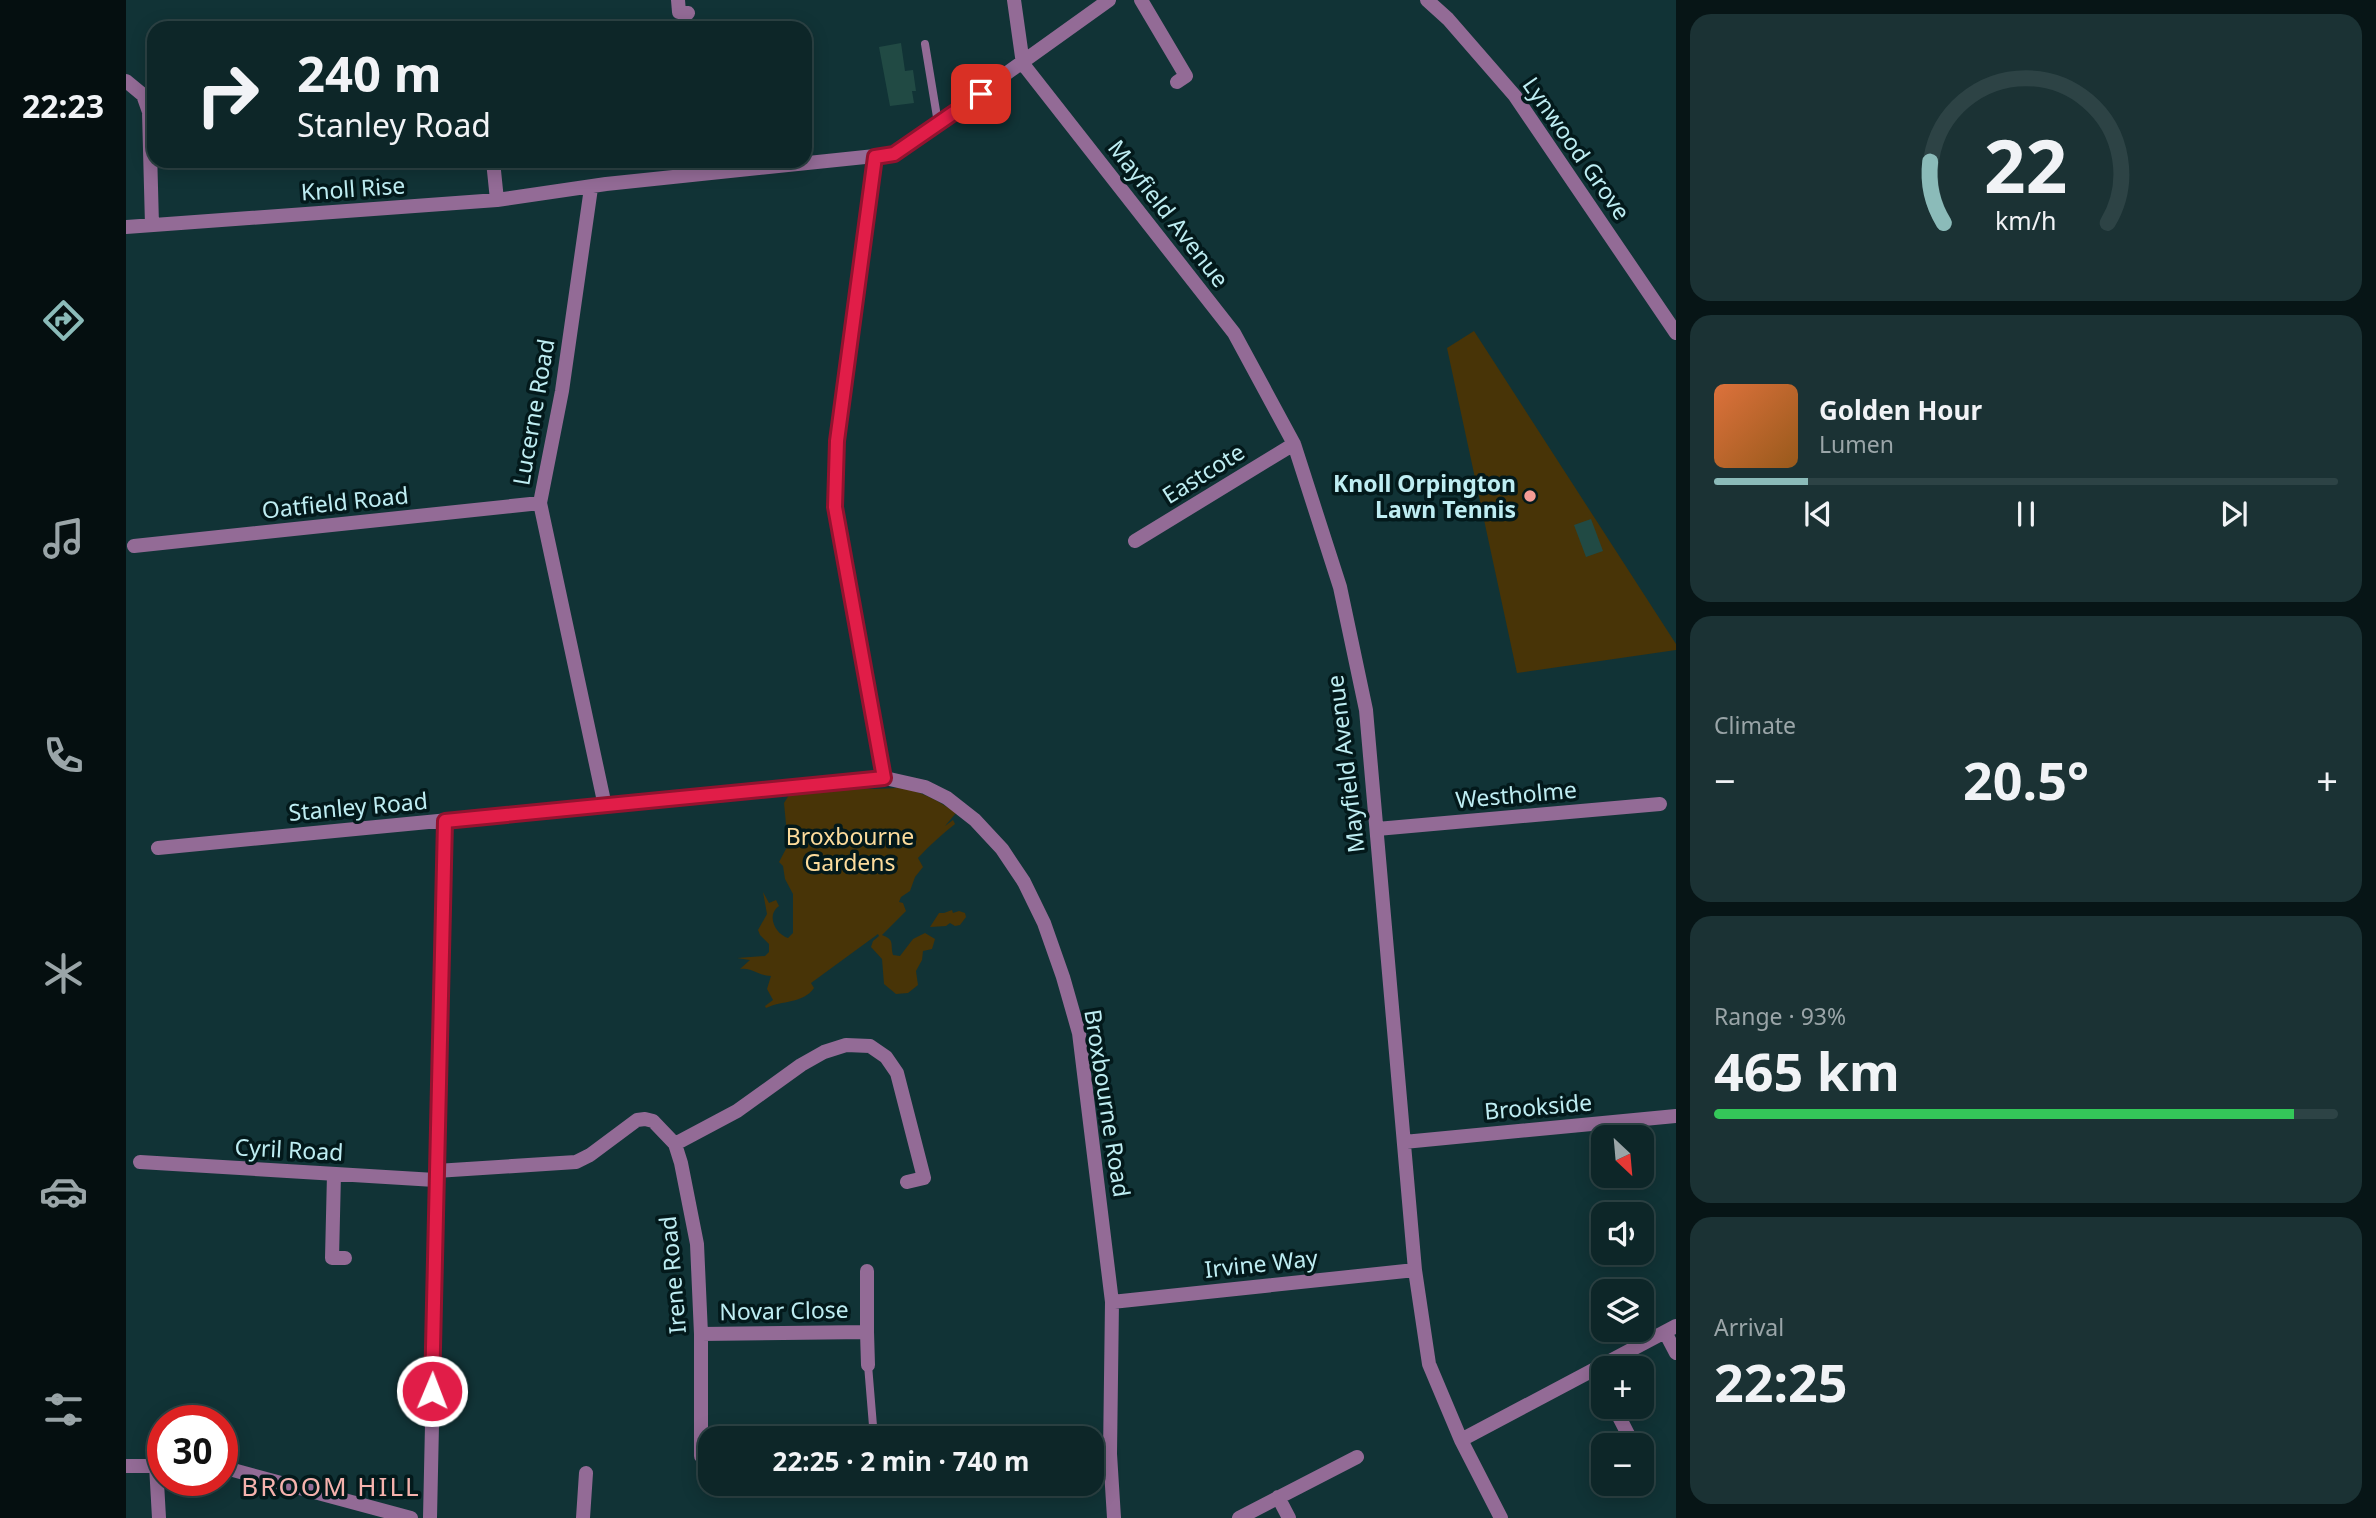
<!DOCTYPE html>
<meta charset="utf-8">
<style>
:root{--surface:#0d2628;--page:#1b3234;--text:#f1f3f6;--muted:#9aa5a8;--line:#2d4345;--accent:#8bbbb9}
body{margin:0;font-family:"Noto Sans",sans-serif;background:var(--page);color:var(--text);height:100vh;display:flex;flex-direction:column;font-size:26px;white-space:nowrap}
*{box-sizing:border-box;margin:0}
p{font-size:23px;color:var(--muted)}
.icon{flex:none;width:38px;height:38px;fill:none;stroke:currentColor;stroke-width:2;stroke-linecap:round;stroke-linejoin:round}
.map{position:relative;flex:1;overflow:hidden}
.sheet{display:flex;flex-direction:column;gap:14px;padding:14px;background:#071516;width:700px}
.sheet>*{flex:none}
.guide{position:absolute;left:21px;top:21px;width:665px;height:147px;border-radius:21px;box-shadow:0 4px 18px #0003,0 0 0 2px var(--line);background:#0d2628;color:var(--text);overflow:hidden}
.needle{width:46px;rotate:154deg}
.fabs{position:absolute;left:1465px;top:1125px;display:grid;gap:14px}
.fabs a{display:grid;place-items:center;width:63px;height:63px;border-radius:14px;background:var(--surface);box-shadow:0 4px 18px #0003,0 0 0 2px var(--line);font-size:35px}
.speed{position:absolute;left:21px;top:1405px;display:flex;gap:14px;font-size:35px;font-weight:700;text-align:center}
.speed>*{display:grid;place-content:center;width:91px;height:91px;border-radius:50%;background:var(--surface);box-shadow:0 4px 18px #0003,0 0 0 2px var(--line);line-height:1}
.speed .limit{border:10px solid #d22;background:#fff;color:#111}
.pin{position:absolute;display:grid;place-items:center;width:60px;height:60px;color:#fff;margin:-30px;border-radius:14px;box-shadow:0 4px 10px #0006}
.me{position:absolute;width:77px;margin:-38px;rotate:1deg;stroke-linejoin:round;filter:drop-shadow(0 0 5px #0008)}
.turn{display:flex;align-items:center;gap:24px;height:147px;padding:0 35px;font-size:32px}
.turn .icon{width:91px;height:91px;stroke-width:2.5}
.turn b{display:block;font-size:49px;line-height:60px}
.big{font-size:52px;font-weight:700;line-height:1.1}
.sheet .tile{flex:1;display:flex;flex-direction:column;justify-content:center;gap:10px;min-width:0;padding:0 24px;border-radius:21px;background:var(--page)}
.sheet .dial{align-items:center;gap:0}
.dial svg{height:182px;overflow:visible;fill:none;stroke:var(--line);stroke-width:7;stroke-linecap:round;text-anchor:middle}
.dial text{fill:var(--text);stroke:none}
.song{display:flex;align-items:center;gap:21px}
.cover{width:84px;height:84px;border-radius:10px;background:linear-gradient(135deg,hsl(20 70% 55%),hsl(30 70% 35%))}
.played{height:7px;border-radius:4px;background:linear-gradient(90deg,var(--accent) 15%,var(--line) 15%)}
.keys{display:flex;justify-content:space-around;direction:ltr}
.heat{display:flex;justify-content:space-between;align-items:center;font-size:38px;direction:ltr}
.charge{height:10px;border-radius:5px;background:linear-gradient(90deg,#34c759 93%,var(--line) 0)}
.trip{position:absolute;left:572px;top:1426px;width:406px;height:70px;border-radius:21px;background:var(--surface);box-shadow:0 4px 18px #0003,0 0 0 2px var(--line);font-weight:700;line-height:70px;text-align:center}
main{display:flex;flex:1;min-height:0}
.tab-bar{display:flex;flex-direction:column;width:126px;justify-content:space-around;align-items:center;background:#050f10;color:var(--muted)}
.tab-bar .icon{width:49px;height:49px}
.tab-bar .active{color:var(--accent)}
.tab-bar b{font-size:32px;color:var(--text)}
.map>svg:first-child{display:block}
.green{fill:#483407}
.building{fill:#214a44}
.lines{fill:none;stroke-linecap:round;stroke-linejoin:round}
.lane{stroke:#936b96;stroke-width:8}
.street{stroke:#936b96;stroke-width:14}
.route-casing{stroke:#92132f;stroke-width:18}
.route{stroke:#e11d48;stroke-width:12}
.poi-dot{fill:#f59c96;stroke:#03191b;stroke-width:2.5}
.labels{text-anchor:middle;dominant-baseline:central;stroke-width:7;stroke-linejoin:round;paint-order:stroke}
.street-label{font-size:23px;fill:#beedf2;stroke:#03191b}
.poi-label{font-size:23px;font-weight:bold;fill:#beedf2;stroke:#03191b;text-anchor:end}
.park-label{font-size:23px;fill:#fcdb9b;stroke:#03191b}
.quarter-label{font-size:26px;letter-spacing:2px;fill:#f6b2ad;stroke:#03191b}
</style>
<main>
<nav class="tab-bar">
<b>22:23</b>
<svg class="icon active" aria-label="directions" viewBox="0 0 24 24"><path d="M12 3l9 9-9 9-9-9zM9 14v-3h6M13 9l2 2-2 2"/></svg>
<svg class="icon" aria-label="music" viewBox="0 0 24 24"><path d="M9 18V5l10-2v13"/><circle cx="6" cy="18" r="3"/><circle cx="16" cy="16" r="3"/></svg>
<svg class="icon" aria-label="phone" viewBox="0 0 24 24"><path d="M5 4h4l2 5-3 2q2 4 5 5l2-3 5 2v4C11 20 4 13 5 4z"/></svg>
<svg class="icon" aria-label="climate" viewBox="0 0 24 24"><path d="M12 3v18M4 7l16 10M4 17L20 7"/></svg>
<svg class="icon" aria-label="car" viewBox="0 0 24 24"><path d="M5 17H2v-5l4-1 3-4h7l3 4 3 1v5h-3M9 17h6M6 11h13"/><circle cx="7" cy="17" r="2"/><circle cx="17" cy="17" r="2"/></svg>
<svg class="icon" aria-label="filters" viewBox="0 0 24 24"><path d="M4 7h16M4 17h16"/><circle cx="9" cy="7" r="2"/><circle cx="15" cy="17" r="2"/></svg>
</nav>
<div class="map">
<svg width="1550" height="1518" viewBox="0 0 1550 1518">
<rect width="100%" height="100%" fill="#113336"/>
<path class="green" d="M1348 331 1550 644V650L1391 673 1321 348Z
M680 777C698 776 720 785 738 788 749 790 760 788 771 788 792 789 813 801 830 813L819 826 827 820 829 824C816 834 804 845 792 858L797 867 789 877 784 891 775 897 773 902 777 903 780 911 756 935C769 940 764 943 767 955L774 956 787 939 799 933 809 939 806 949 797 951 796 960 790 971 792 985 782 993 770 994 758 984 756 959 745 947 747 941 753 936 752 934 685 983 688 988C677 1004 656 1000 640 1008L639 1006 647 1000 641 989 645 976C633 976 626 967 614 969L624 960 611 958 639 956 643 952V944L634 935 632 930 641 914 637 892 643 903 650 900 653 906C640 915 649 934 662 938L667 933V894L659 879 657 866 653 862 662 845 658 803 671 782Z
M826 910 827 913 833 911 839 913 840 917 834 925 829 926 824 923 820 926 804 927 813 913H818Z"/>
<path class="building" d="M775 43 779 71 787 70 790 91H786L788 103 764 106 753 47Z
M1465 519 1477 551 1460 557 1448 525Z"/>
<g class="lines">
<path class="lane" d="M799 44 812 123
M742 1365 748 1438"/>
<path class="street" d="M552 0 553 12 562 13
M888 0 897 64 1108 333 1168 444 1214 587 1240 710 1289 1270 1303 1364 1335 1440 1375 1518
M1015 0 1060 76 1051 82
M1301 0 1322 19 1389 96 1550 333
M0 81 17 95 23 112 26 225
M749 157 711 441 709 507 759 778 799 787 821 798 849 820 876 849 898 882 918 923 937 977 953 1033 986 1302 984 1454 988 1518
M367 161 371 200
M465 188 436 391 414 503 479 806
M0 227 371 200 480 184 768 154 983 0
M1009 541 1168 444
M8 546 414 503
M1251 829 1534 804
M32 848 759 778
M1278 1142 1550 1116
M549 1144 611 1111 675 1065 698 1052 720 1045 744 1046 760 1057 771 1073 798 1178 781 1182
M14 1162 309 1180
M310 1171 450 1162 464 1155 511 1120 519 1119 527 1121 549 1144 555 1163 571 1244 575 1334V1456
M208 1174 206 1258H219
M986 1302 1289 1270
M741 1332V1271
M1539 1332 1550 1353
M575 1334 741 1332 742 1365
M1469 1370 1477 1387
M1488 1407 1508 1446
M1335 1440 1550 1326
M1516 1460 1518 1464
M30 1465 33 1518
M0 1466H37
M96 1469 107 1470 285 1518
M1152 1497 1163 1518
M304 1518 319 821
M457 1518 460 1473
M1113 1518 1231 1457"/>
</g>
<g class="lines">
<defs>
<path id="route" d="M306 1391 319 821 758 778 709 507 711 441 749 157 768 154 855 94"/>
</defs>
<use href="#route" class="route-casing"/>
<use href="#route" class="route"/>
</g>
<circle class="poi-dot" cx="1404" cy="496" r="7"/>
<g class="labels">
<g class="street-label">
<text transform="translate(1451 148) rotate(55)">Lynwood Grove</text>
<text transform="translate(227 188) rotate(-4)">Knoll Rise</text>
<text transform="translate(1043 213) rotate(52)">Mayfield Avenue</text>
<text transform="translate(407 412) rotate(-80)">Lucerne Road</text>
<text transform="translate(1077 473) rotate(-32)">Eastcote</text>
<text transform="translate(209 502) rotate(-6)">Oatfield Road</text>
<text transform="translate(1219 764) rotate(-97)">Mayfield Avenue</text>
<text transform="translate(1390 794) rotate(-5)">Westholme</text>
<text transform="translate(232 806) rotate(-5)">Stanley Road</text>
<text transform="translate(982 1103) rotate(81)">Broxbourne Road</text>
<text transform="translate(1412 1106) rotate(-5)">Brookside</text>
<text transform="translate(163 1149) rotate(3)">Cyril Road</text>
<text transform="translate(1135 1263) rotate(-6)">Irvine Way</text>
<text transform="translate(546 1275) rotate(-95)">Irene Road</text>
<text transform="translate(658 1310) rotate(-1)">Novar Close</text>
</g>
<g class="poi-label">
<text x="1390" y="483">Knoll Orpington<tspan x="1390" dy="26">Lawn Tennis</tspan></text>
</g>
<g class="park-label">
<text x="724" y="836">Broxbourne<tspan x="724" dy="26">Gardens</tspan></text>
</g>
<g class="quarter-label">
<text x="205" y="1486">BROOM HILL</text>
</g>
</g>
</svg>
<div class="fabs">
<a><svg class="needle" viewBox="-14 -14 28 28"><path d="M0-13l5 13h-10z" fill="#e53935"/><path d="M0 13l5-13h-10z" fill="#9aa5a8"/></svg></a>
<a><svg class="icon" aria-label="sound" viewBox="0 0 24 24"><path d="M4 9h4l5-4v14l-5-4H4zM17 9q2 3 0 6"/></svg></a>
<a><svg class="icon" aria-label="layers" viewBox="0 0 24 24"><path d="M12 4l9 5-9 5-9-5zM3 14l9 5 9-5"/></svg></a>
<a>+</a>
<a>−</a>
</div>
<div class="speed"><div class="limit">30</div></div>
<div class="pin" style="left:855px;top:94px;background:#d93025"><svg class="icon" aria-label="arrive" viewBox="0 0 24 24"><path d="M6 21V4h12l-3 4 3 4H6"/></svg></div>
<svg class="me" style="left:306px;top:1391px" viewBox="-20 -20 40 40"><circle r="17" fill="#e11d48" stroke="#fff" stroke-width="3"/><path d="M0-11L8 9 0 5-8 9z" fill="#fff"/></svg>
<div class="trip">22:25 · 2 min · 740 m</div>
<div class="guide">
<div class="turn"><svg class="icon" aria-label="right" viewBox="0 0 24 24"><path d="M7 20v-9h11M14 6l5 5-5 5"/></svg><div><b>240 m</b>Stanley Road</div></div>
</div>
</div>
<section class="sheet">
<div class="tile dial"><svg viewBox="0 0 100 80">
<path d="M14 69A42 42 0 1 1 86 69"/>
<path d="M14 69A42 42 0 0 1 8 42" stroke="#8bbbb9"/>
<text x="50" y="56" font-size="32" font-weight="700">22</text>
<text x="50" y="72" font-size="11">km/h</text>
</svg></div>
<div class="tile">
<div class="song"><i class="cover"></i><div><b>Golden Hour</b><p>Lumen</p></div></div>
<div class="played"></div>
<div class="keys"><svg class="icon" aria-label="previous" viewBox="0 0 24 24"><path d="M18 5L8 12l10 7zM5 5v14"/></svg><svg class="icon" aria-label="pause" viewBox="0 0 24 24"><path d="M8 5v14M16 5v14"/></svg><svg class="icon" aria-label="next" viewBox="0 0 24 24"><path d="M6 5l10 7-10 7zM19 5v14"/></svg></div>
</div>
<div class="tile"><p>Climate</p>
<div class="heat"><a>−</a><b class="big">20.5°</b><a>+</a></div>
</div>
<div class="tile"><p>Range · 93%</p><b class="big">465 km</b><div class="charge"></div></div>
<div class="tile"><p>Arrival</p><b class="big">22:25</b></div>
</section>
</main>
